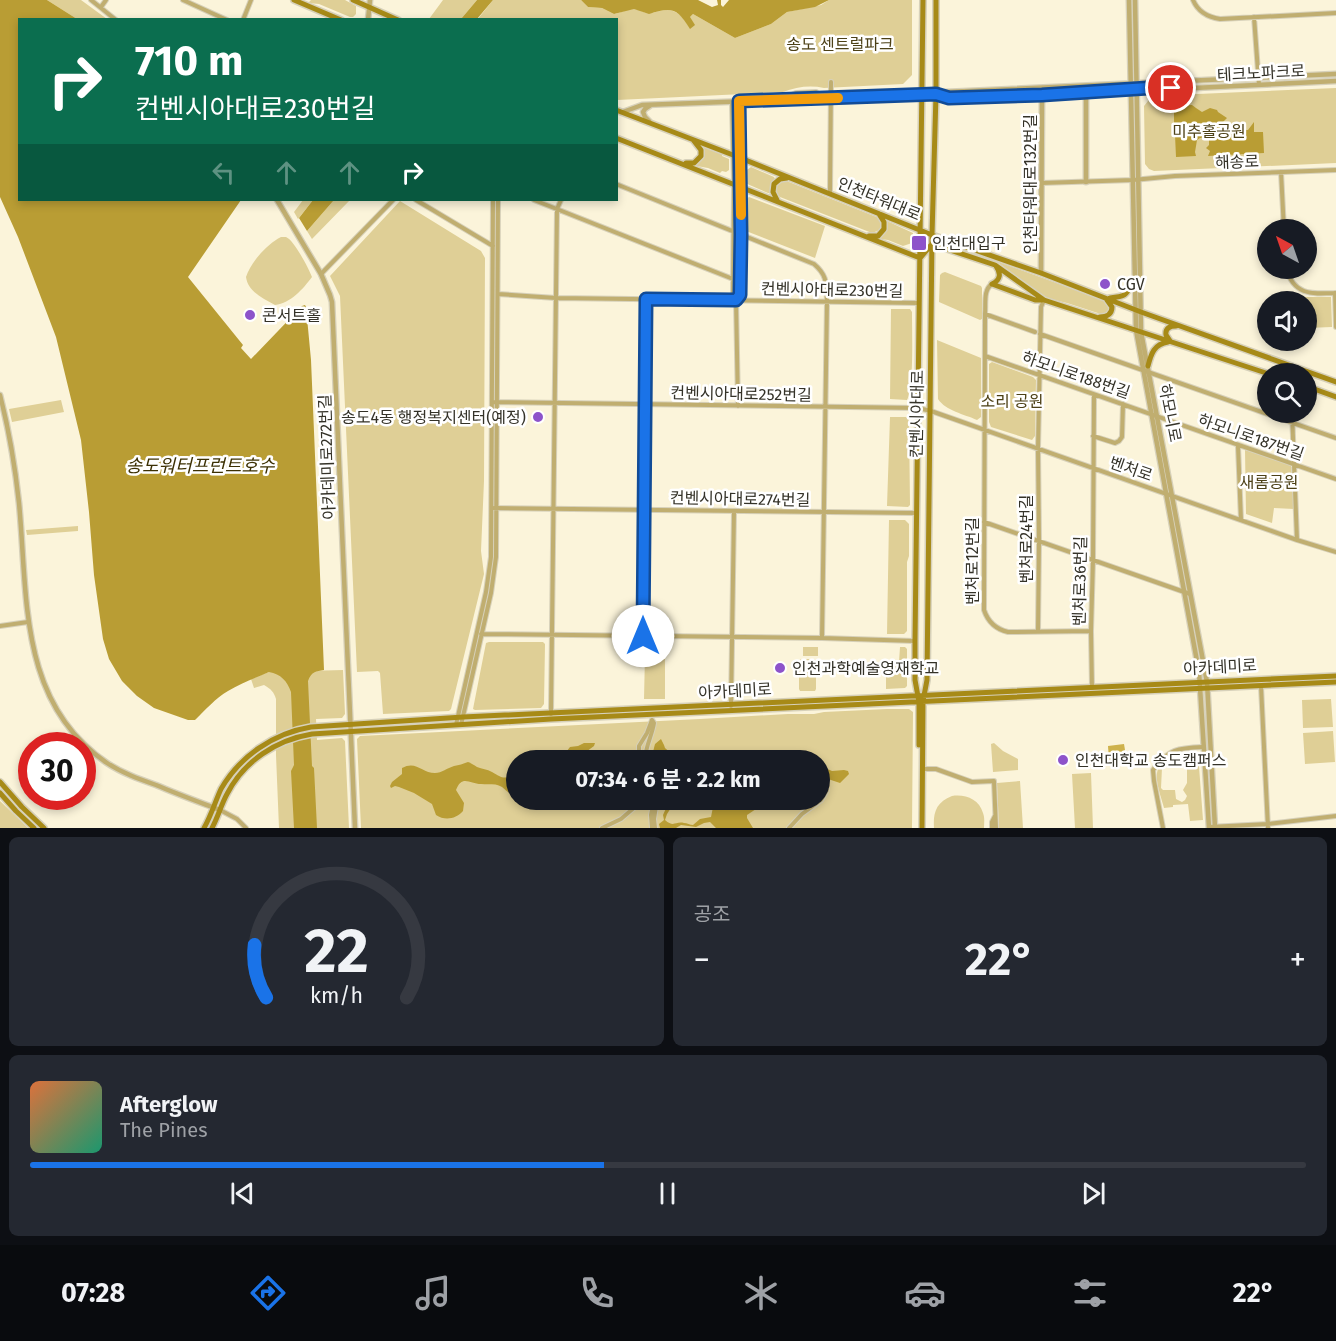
<!DOCTYPE html>
<html lang="ko">
<meta charset="utf-8">
<style>
:root{--surface:#171b24;--page:#242831;--text:#f1f3f6;--muted:#9ea1a6;--line:#363941;--accent:#1a73e8}
body{margin:0;font-family:"Fira Sans","Noto Sans KR",sans-serif;background:var(--page);color:var(--text);height:100vh;display:flex;flex-direction:column;font-size:22px;white-space:nowrap}
*{box-sizing:border-box;margin:0}
p{font-size:20px;color:var(--muted)}
.icon{flex:none;width:33px;height:33px;fill:none;stroke:currentColor;stroke-width:2;stroke-linecap:round;stroke-linejoin:round}
.map{position:relative;height:828px;overflow:hidden}
.side{display:flex;flex-direction:column;gap:9px;padding:9px;background:#0d0f14;flex:1}
.side>*{flex:none}
.top-card{position:absolute;left:18px;top:18px;width:600px;height:183px;border-radius:0px;box-shadow:0 3px 9px #0003;background:#0b6e4f;color:#fff;overflow:hidden}
.needle{width:39px;rotate:320deg}
.fabs{position:absolute;left:1257px;top:219px;display:grid;gap:12px}
.fabs a{display:grid;place-items:center;width:60px;height:60px;border-radius:50%;background:var(--surface);box-shadow:0 3px 9px #0003;font-size:30px}
.speed{position:absolute;left:18px;top:732px;display:flex;gap:12px;font-size:30px;font-weight:700;text-align:center}
.speed>*{display:grid;place-content:center;width:78px;height:78px;border-radius:50%;background:var(--surface);box-shadow:0 3px 9px #0003;line-height:1}
.speed .limit{border:9px solid #d22;background:#fff;color:#111}
.pin{position:absolute;display:grid;place-items:center;width:51px;height:51px;color:#fff;margin:-26px;border:3px solid #fff;border-radius:50%;box-shadow:0 2px 6px #0007}
.me{position:absolute;width:66px;margin:-33px;rotate:0deg;stroke-linejoin:round;filter:drop-shadow(0 0 4px #0008)}
.turn{display:flex;align-items:center;gap:21px;height:126px;padding:0 18px;font-size:27px}
.turn .icon{width:78px;height:78px;stroke-width:2.5}
.turn b{display:block;font-size:42px;line-height:51px}
.lanes{display:flex;align-items:center;height:57px;padding:0 18px;background:#0003;justify-content:center;gap:30px;direction:ltr}
.lanes .off{opacity:.35}
.big{font-size:45px;font-weight:700;line-height:1.1}
.side .card{flex:1;display:flex;flex-direction:column;justify-content:center;gap:9px;min-width:0;padding:0 21px;border-radius:9px;background:var(--page)}
.side .dial{align-items:center;gap:0}
.dial svg{height:156px;overflow:visible;fill:none;stroke:var(--line);stroke-width:7;stroke-linecap:round;text-anchor:middle}
.dial text{fill:var(--text);stroke:none}
.song{display:flex;align-items:center;gap:18px}
.cover{width:72px;height:72px;border-radius:9px;background:linear-gradient(135deg,hsl(20 70% 55%),hsl(160 70% 35%))}
.played{height:6px;border-radius:3px;background:linear-gradient(90deg,var(--accent) 45%,var(--line) 45%)}
.keys{display:flex;justify-content:space-around;direction:ltr}
.heat{display:flex;justify-content:space-between;align-items:center;font-size:33px;direction:ltr}
.side .tiles{flex:1;display:grid;gap:9px;grid-template-columns:1fr 1fr}
.card:last-child{grid-column:span 2}
.trip{position:absolute;left:506px;top:750px;width:324px;height:60px;border-radius:30px;background:var(--surface);box-shadow:0 3px 9px #0003;font-weight:700;line-height:60px;text-align:center}
.tabs{display:flex;height:96px;justify-content:space-around;align-items:center;background:#090b0e;color:var(--muted)}
.tabs .icon{width:42px;height:42px}
.tabs .active{color:var(--accent)}
.tabs b{font-size:27px;color:var(--text)}
.map>svg:first-child{display:block}
.green{fill:#dfcf96;fill-rule:evenodd}
.forest{fill:#ceb24c}
.water{fill:#b99d34}
.lines{fill:none;stroke-linecap:round;stroke-linejoin:round}
.minor-casing{stroke:#d7d1ba;stroke-width:6}
.tertiary-casing{stroke:#d7d1ba;stroke-width:7}
.secondary-casing{stroke:#d7d1ba;stroke-width:8}
.minor{stroke:#c0ae70;stroke-width:4}
.tertiary{stroke:#c0ae70;stroke-width:4.5}
.secondary{stroke:#a78a17;stroke-width:5}
.route-casing{stroke:#114b97;stroke-width:15}
.route{stroke:#1a73e8;stroke-width:10}
.slow{stroke:#f59e0b;stroke-width:10}
.poi-dot{fill:#8d53ca;stroke:#fff;stroke-width:2}
.labels{text-anchor:middle;dominant-baseline:central;stroke-width:5;stroke-linejoin:round;paint-order:stroke}
.park-label{font-size:16px;fill:#4d4117;stroke:#fff}
.street-label{font-size:16px;fill:#343228;stroke:#fff}
.poi-label{font-size:16px;fill:#343228;stroke:#fff;text-anchor:start}
.water-label{font-size:18px;font-style:italic;fill:#3c3003;stroke:#fff}
</style>
<div class="map">
<svg width="1336" height="828" viewBox="0 0 1336 828">
<rect width="100%" height="100%" fill="#fbf4da"/>
<path class="green" d="M47 0H81L107 19H77Z
M311 0H345L356 6V14L353 17H350L319 4 308 3Z
M443 0H477L461 19H429Z
M493 0H581L588 7 602 8 614 14C621 13 626 9 633 9 639 8 644 14 651 13 654 13 657 11 660 11 676 7 682 16 690 28V17L693 14 735 38 771 24 787 12 821 5 829 0H912V75L903 84 824 88C810 85 796 87 783 92L617 100 616 20H477Z
M1336 88V163L1154 171 1149 169 1145 164 1144 106 1152 96Z
M699 144 722 153V156L729 159V170L726 172 722 171 720 173 708 168 691 165 695 164 701 159Z
M751 167 774 177 775 179 773 184 771 193H768L745 183 744 172Z
M784 180 879 218 882 225 880 230 872 233 780 197 775 192 776 184Z
M749 197 825 226 815 258 746 231 745 200Z
M303 200H313L298 219 294 212Z
M334 200H350L312 239 307 231Z
M400 201 481 251 485 258 484 481 481 551 484 574 451 709 449 711 383 714 380 673 378 671 357 672 340 296 330 276Z
M887 221 913 233V240L912 243 903 246 888 240 880 239 879 237Z
M281 237C283 237 285 237 286 237 294 240 309 269 312 277 303 289 291 303 275 305 263 298 248 292 246 277 251 262 267 244 281 237Z
M996 261 1106 301 1108 303 1110 311 1104 315 1067 303 1046 298Z
M945 272 981 286 982 288V319L980 320 939 302 940 275 942 273Z
M1288 295H1302L1303 297H1331L1332 327 1307 328 1306 302 1288 301Z
M891 309H910L912 312C912 329 914 389 907 400L890 399Z
M937 340 981 358V417L977 420C964 414 946 411 938 399Z
M992 362 1033 377 1036 380 1035 436 1032 440 991 427 989 422V364Z
M61 400 64 412 12 422 9 409Z
M890 417H906L909 420 910 505 908 507 887 506Z
M1245 450 1291 465 1294 509 1274 508 1272 523 1246 514Z
M889 520H905L909 524V556L907 562V631L904 634H887Z
M78 526V531L27 535 26 530Z
M489 642H543L545 644 544 704 541 708 475 710 473 709 486 643Z
M803 647H818V656H803Z
M900 647H905L907 649V686L905 688 886 689V663L899 662Z
M645 655H665V699H644Z
M801 659H814L816 661V689L815 691H800L799 689V661Z
M343 670 345 714 342 718 316 719 317 740 342 738 345 741 349 828H279L276 755V699C274 692 271 689 264 685L254 688 251 679 269 672Z
M1331 699 1333 727 1303 728 1302 700Z
M887 709H909L913 712 912 828H361L357 739 360 736 700 719 788 714H814L824 712ZM516 760H819V800H516Z
M1333 731 1335 762 1305 764 1303 733Z
M994 743 1003 751 1018 759V770L993 772 991 744Z
M1196 751 1198 753 1203 820 1190 821 1188 804 1173 805V807L1164 808C1161 796 1154 780 1158 769L1162 768 1161 788 1163 790H1175L1176 799 1182 802 1185 800 1187 796 1183 790 1187 783V752Z
M1091 773 1093 828H1075L1072 774Z
M1020 781 1023 828H999L997 783Z
M952 796C965 794 979 799 983 813 985 818 984 823 984 828H934C933 813 936 802 952 796Z
M0 801 28 828H0Z"/>
<path class="forest" d="M1124 744 1125 750 1115 761 1109 760 1108 746Z"/>
<path class="water" d="M0 0H47L77 19 20 20V200H241L188 277 243 345 241 348 251 359 302 306 305 305 306 307 311 360 324 670C316 671 311 672 308 681L312 766 314 768 317 828H294L291 771 294 765 291 692C287 681 281 674 269 672 255 678 241 683 228 691 216 698 205 710 195 720H188L154 708 137 696 122 681 109 659 103 639 94 575 89 512 81 440 56 337 18 237 0 197Z
M477 0H493L477 19H461Z
M581 0H698L712 7 718 5 717 0H721V5L723 7 729 0H829L815 7 787 12 771 24 735 38 693 14 690 17 695 25 690 29C677 8 672 7 649 14L634 9 614 14 602 8 588 7Z
M1192 105 1196 108 1202 112 1210 108 1217 110 1218 112 1227 118 1223 122 1225 126 1231 128 1233 131 1239 134 1242 130H1248L1254 122V132H1263L1264 153 1208 156 1210 151 1206 148 1209 145V140L1207 138H1200L1197 140 1195 152 1196 156 1176 157 1175 135 1177 132 1174 128V106Z
M313 200H334L307 231 299 218Z
M661 739 664 745 665 748 674 756 675 760H651L654 757 653 752 655 744Z
M584 743H595L594 746 575 760H560L570 747 578 746Z
M468 762C471 763 474 765 477 767 482 769 487 769 492 772 502 778 504 780 516 774V792L510 793C507 792 505 789 502 787 496 783 488 785 481 784 470 784 462 774 456 790L464 803 463 811C456 819 445 821 436 815L432 804 414 793 399 787 395 786 391 788 390 786 392 782 402 774V768C416 760 422 773 435 773 442 773 447 768 454 766 459 765 463 764 468 762Z
M819 767H823L832 771 844 770 848 771 849 774 840 783 828 779 819 780Z
M667 800H676L667 814 665 820C674 828 675 821 684 823 687 823 690 825 693 825L700 819 711 817 713 807 717 800H778L771 805 759 807 747 815V818L753 828H716L710 822 704 823 696 827 681 825 676 828H660L659 824 664 820 663 815 667 806 666 803Z"/>
<g class="lines">
<defs>
<path id="minor" d="M91 0 116 20
M183 0 227 20
M1193 0C1198 12 1207 17 1220 19L1336 13
M101 7 106 0
M1254 17 1259 85
M243 20 251 0
M782 100 796 93 816 92
M732 102 734 184 733 293 736 300 738 406
M1281 172 1284 230
M1041 183 1133 180 1175 176 1336 170
M616 184 814 264C828 276 826 284 827 301L822 638
M830 193 831 82
M416 200 493 246
M534 200 733 279
M1286 268C1294 296 1312 294 1336 293
M321 274 393 200
M992 284C983 290 986 303 985 314L984 610C988 622 995 629 1008 632L1091 631
M1335 293 1336 327
M498 294 556 298 919 303
M737 300 740 292 741 235 739 101
M985 314 1035 332
M1040 334 1336 438
M985 356 1336 479
M492 402 918 408 931 411 1297 540 1336 552
M1292 412 1297 540
M1093 436 1115 443 1119 441 1122 437 1123 404
M1238 446 1241 520
M494 508 917 513
M984 522 1190 594
M0 626 28 622
M1038 631 1039 541 1038 448 1041 307 1044 300
M481 634 822 638 915 641
M643 636 646 299
M1261 686 1268 828
M1092 688 1091 631 1093 560 1094 395
M731 706 734 511
M551 714 557 209 561 200
M456 725 486 592 491 557 493 200
M461 725 491 593 496 557 498 200
M639 760V746L647 733 652 720
M645 760C645 747 652 736 654 723L652 720
M923 769H936L972 782 994 781 996 828
M220 810 237 819 246 828
M1209 827 1268 824 1336 816
M602 828 621 819 643 800
M652 828 651 815 654 800
M655 828 654 819 657 800
M789 828 802 814 821 800 827 790 822 788 819 790
M992 828V822L995 816
M1163 828 1154 781 1153 770C1169 748 1179 748 1204 747"/>
<path id="tertiary" d="M1129 0 1136 330 1199 672 1209 828
M1135 0 1141 332 1207 682 1215 828
M368 20 370 0
M936 94 946 98 970 97 1042 95 1148 88H1194L1336 81
M623 112 642 105 936 94 946 92 1336 74
M649 121 645 117 643 112 645 109 651 105
M1086 182V92
M277 200 321 274 330 295 332 302 355 828
M1041 273 1042 95
M0 395C9 430 15 466 19 503 28 596 18 703 107 763 122 773 139 779 156 785 177 794 199 802 220 810"/>
<path id="secondary" d="M294 0 341 20
M353 0 398 20
M616 110 733 155 932 235 1041 273 1141 312 1336 382
M616 138 920 258 932 244 995 265 1044 300 1269 374
M686 163H694L701 156V150L694 141
M777 200 773 192 774 184 780 179 787 178
M869 236H878L884 229V222L879 214
M992 284 1035 300H1042
M992 284C1001 280 1001 273 996 266
M1110 298C1129 296 1126 294 1134 279
M1100 317C1107 317 1112 314 1112 307L1107 300
M1170 341 1166 335C1165 328 1170 326 1176 326
M1148 366C1151 354 1154 344 1168 342
M1306 386 1336 397
M919 745V702L915 680V641L923 0
M0 782 22 807 44 828
M0 793 16 811 34 828
M204 828C211 816 215 802 221 789 240 756 274 733 311 727L463 717 1336 676
M212 828C218 817 221 805 227 794 244 761 276 740 312 734L551 719 1336 682
M922 828 923 701 927 680 932 235 936 94V0"/>
</defs>
<use href="#minor" class="minor-casing"/>
<use href="#tertiary" class="tertiary-casing"/>
<use href="#secondary" class="secondary-casing"/>
<use href="#minor" class="minor"/>
<use href="#tertiary" class="tertiary"/>
<use href="#secondary" class="secondary"/>
</g>
<g class="lines">
<defs>
<path id="route" d="M643 636 646 299 736 300 740 295 741 235 739 101 936 94 949 98 1042 95 1148 88H1171"/>
</defs>
<use href="#route" class="route-casing"/>
<use href="#route" class="route"/>
<path class="slow" d="M741 215 739 101 838 98"/>
</g>
<g class="poi-dot">
<rect x="911" y="235" width="16" height="16" rx="3"/>
<circle cx="1105" cy="284" r="6"/>
<circle cx="250" cy="315" r="6"/>
<circle cx="538" cy="417" r="6"/>
<circle cx="780" cy="668" r="6"/>
<circle cx="1063" cy="760" r="6"/>
</g>
<g class="labels">
<g class="park-label">
<text x="840" y="44">송도 센트럴파크</text>
<text x="1209" y="131">미추홀공원</text>
<text x="1012" y="401">소리 공원</text>
<text x="1269" y="482">새롬공원</text>
</g>
<g class="street-label">
<text transform="translate(1261 73) rotate(-3)">테크노파크로</text>
<text transform="translate(1237 162) rotate(-2)">해송로</text>
<text transform="translate(1030 184) rotate(-90)">인천타워대로132번길</text>
<text transform="translate(879 199) rotate(22)">인천타워대로</text>
<text transform="translate(832 290) rotate(1)">컨벤시아대로230번길</text>
<text transform="translate(1076 375) rotate(19)">하모니로188번길</text>
<text transform="translate(741 394) rotate(1)">컨벤시아대로252번길</text>
<text transform="translate(1170 413) rotate(79)">하모니로</text>
<text transform="translate(917 414) rotate(-89)">컨벤시아대로</text>
<text transform="translate(1251 437) rotate(19)">하모니로187번길</text>
<text transform="translate(327 457) rotate(-92)">아카데미로272번길</text>
<text transform="translate(1131 469) rotate(19)">벤처로</text>
<text transform="translate(740 499) rotate(1)">컨벤시아대로274번길</text>
<text transform="translate(1026 539) rotate(-90)">벤처로24번길</text>
<text transform="translate(972 561) rotate(-90)">벤처로12번길</text>
<text transform="translate(1080 581) rotate(-89)">벤처로36번길</text>
<text transform="translate(1220 667) rotate(-3)">아카데미로</text>
<text transform="translate(735 691) rotate(-3)">아카데미로</text>
</g>
<g class="poi-label">
<text x="932" y="243">인천대입구</text>
<text x="1117" y="284">CGV</text>
<text x="262" y="315">콘서트홀</text>
<text x="526" y="417" text-anchor="end">송도4동 행정복지센터(예정)</text>
<text x="792" y="668">인천과학예술영재학교</text>
<text x="1075" y="760">인천대학교 송도캠퍼스</text>
</g>
<g class="water-label">
<text x="200" y="466">송도워터프런트호수</text>
</g>
</g>
</svg>
<div class="fabs">
<a><svg class="needle" viewBox="-14 -14 28 28"><path d="M0-13l5 13h-10z" fill="#e53935"/><path d="M0 13l5-13h-10z" fill="#9ea1a6"/></svg></a>
<a><svg class="icon" aria-label="sound" viewBox="0 0 24 24"><path d="M4 9h4l5-4v14l-5-4H4zM17 9q2 3 0 6"/></svg></a>
<a><svg class="icon" aria-label="search" viewBox="0 0 24 24"><circle cx="10" cy="10" r="6"/><path d="M15 15l6 6"/></svg></a>
</div>
<div class="speed"><div class="limit">30</div></div>
<div class="pin" style="left:1171px;top:88px;background:#d93025"><svg class="icon" aria-label="arrive" viewBox="0 0 24 24"><path d="M6 21V4h12l-3 4 3 4H6"/></svg></div>
<svg class="me" style="left:643px;top:636px" viewBox="-20 -20 40 40"><circle r="19" fill="#fff"/><path d="M0-13L10 11 0 6-10 11z" fill="#1a73e8"/></svg>
<div class="trip">07:34 · 6 분 · 2.2 km</div>
<div class="top-card">
<div class="turn"><svg class="icon" aria-label="right" viewBox="0 0 24 24"><path d="M7 20v-9h11M14 6l5 5-5 5"/></svg><div><b>710 m</b>컨벤시아대로230번길</div></div>
<div class="lanes"><svg class="icon off" aria-label="left" viewBox="0 0 24 24"><path d="M17 20v-9H6M10 6l-5 5 5 5"/></svg><svg class="icon off" aria-label="ahead" viewBox="0 0 24 24"><path d="M12 20V5M6 11l6-6 6 6"/></svg><svg class="icon off" aria-label="ahead" viewBox="0 0 24 24"><path d="M12 20V5M6 11l6-6 6 6"/></svg><svg class="icon" aria-label="right" viewBox="0 0 24 24"><path d="M7 20v-9h11M14 6l5 5-5 5"/></svg></div>
</div>
</div>
<section class="side">
<div class="tiles">
<div class="card dial"><svg viewBox="0 0 100 80">
<path d="M14 69A42 42 0 1 1 86 69"/>
<path d="M14 69A42 42 0 0 1 8 42" stroke="#1a73e8"/>
<text x="50" y="56" font-size="32" font-weight="700">22</text>
<text x="50" y="72" font-size="11">km/h</text>
</svg></div>
<div class="card"><p>공조</p>
<div class="heat"><a>−</a><b class="big">22°</b><a>+</a></div>
</div>
<div class="card">
<div class="song"><i class="cover"></i><div><b>Afterglow</b><p>The Pines</p></div></div>
<div class="played"></div>
<div class="keys"><svg class="icon" aria-label="previous" viewBox="0 0 24 24"><path d="M18 5L8 12l10 7zM5 5v14"/></svg><svg class="icon" aria-label="pause" viewBox="0 0 24 24"><path d="M8 5v14M16 5v14"/></svg><svg class="icon" aria-label="next" viewBox="0 0 24 24"><path d="M6 5l10 7-10 7zM19 5v14"/></svg></div>
</div>
</div>
</section>
<nav class="tabs">
<b>07:28</b>
<svg class="icon active" aria-label="directions" viewBox="0 0 24 24"><path d="M12 3l9 9-9 9-9-9zM9 14v-3h6M13 9l2 2-2 2"/></svg>
<svg class="icon" aria-label="music" viewBox="0 0 24 24"><path d="M9 18V5l10-2v13"/><circle cx="6" cy="18" r="3"/><circle cx="16" cy="16" r="3"/></svg>
<svg class="icon" aria-label="phone" viewBox="0 0 24 24"><path d="M5 4h4l2 5-3 2q2 4 5 5l2-3 5 2v4C11 20 4 13 5 4z"/></svg>
<svg class="icon" aria-label="climate" viewBox="0 0 24 24"><path d="M12 3v18M4 7l16 10M4 17L20 7"/></svg>
<svg class="icon" aria-label="car" viewBox="0 0 24 24"><path d="M5 17H2v-5l4-1 3-4h7l3 4 3 1v5h-3M9 17h6M6 11h13"/><circle cx="7" cy="17" r="2"/><circle cx="17" cy="17" r="2"/></svg>
<svg class="icon" aria-label="filters" viewBox="0 0 24 24"><path d="M4 7h16M4 17h16"/><circle cx="9" cy="7" r="2"/><circle cx="15" cy="17" r="2"/></svg>
<b>22°</b>
</nav>
